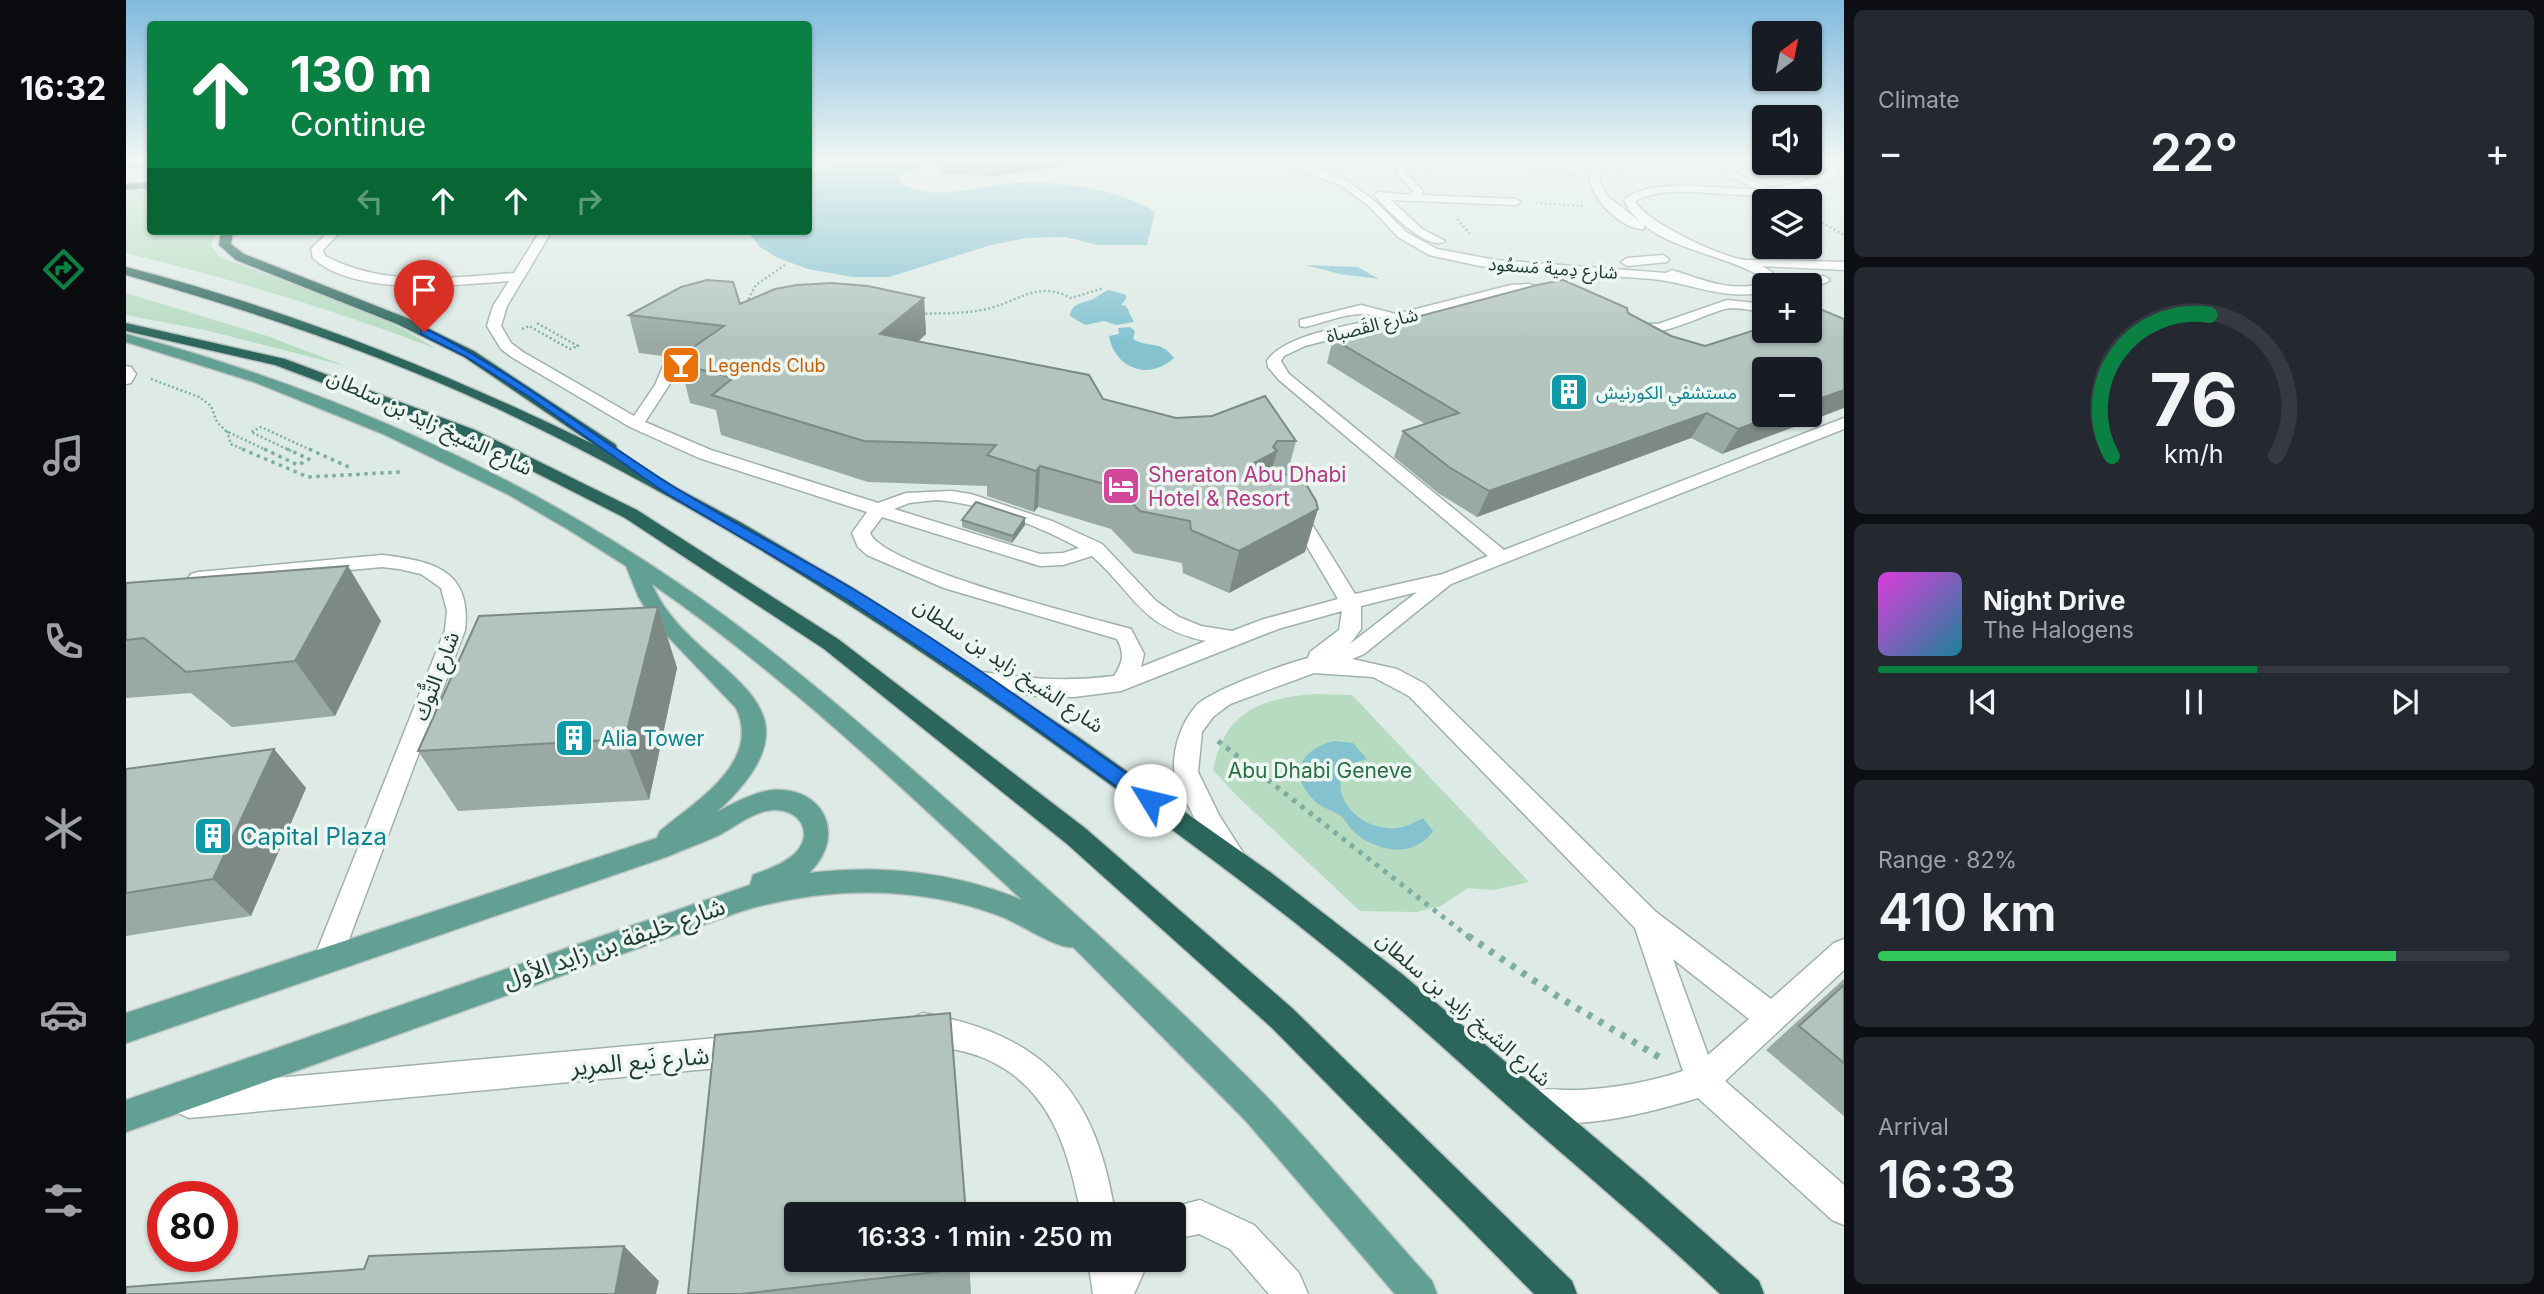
<!DOCTYPE html>
<meta charset="utf-8">
<style>
:root{--surface:#171b24;--page:#242831;--text:#f1f3f6;--muted:#9ea1a6;--line:#363941;--accent:#0b8043}
body{margin:0;font-family:Inter,"Noto Sans Arabic",sans-serif;background:var(--page);color:var(--text);height:100vh;display:flex;flex-direction:column;font-size:26px;white-space:nowrap}
*{box-sizing:border-box;margin:0}
p{font-size:23px;color:var(--muted)}
.icon{flex:none;width:38px;height:38px;fill:none;stroke:currentColor;stroke-width:2;stroke-linecap:round;stroke-linejoin:round}
.map{position:relative;flex:1;overflow:hidden}
.side{display:flex;flex-direction:column;gap:10px;padding:10px;background:#0d0f14;width:700px}
.side>*{flex:none}
.top-card{position:absolute;left:21px;top:21px;width:665px;height:214px;border-radius:7px;box-shadow:0 2px 5px #0004;background:#0b8043;color:#fff;overflow:hidden}
.needle{width:46px;rotate:32deg}
.buttons{position:absolute;left:1626px;top:21px;display:grid;gap:14px}
.buttons a{display:grid;place-items:center;width:70px;height:70px;border-radius:7px;background:var(--surface);box-shadow:0 2px 5px #0004;font-size:35px}
.speed{position:absolute;left:21px;top:1181px;display:flex;gap:14px;font-size:35px;font-weight:700;text-align:center}
.speed>*{display:grid;place-content:center;width:91px;height:91px;border-radius:50%;background:var(--surface);box-shadow:0 2px 5px #0004;line-height:1}
.speed .limit{border:10px solid #d22;background:#fff;color:#111}
.pin{position:absolute;display:grid;place-items:center;width:60px;height:60px;color:#fff;margin:-72px -30px;border-radius:50% 50% 50% 0;rotate:-45deg;box-shadow:0 0 7px #0007}
.pin .icon{rotate:45deg}
.me{position:absolute;width:77px;margin:-38px;rotate:306deg;stroke-linejoin:round;filter:drop-shadow(0 0 5px #0008)}
.turn{display:flex;align-items:center;gap:24px;height:147px;padding:0 28px;font-size:32px}
.turn .icon{width:91px;height:91px;stroke-width:2.5}
.turn b{display:block;font-size:49px;line-height:60px}
.lanes{display:flex;align-items:center;height:66px;padding:0 28px;background:#0003;justify-content:center;gap:35px;direction:ltr}
.lanes .off{opacity:.35}
.big{font-size:52px;font-weight:600;line-height:1.1}
.side .card{flex:1;display:flex;flex-direction:column;justify-content:center;gap:10px;min-width:0;padding:0 24px;border-radius:10px;background:var(--page)}
.side .dial{align-items:center;gap:0}
.dial svg{height:182px;overflow:visible;fill:none;stroke:var(--line);stroke-width:7;stroke-linecap:round;text-anchor:middle}
.dial text{fill:var(--text);stroke:none}
.song{display:flex;align-items:center;gap:21px}
.cover{width:84px;height:84px;border-radius:10px;background:linear-gradient(135deg,hsl(300 70% 55%),hsl(190 70% 35%))}
.played{height:7px;border-radius:4px;background:linear-gradient(90deg,var(--accent) 60%,var(--line) 60%)}
.keys{display:flex;justify-content:space-around;direction:ltr}
.heat{display:flex;justify-content:space-between;align-items:center;font-size:38px;direction:ltr}
.charge{height:10px;border-radius:5px;background:linear-gradient(90deg,#34c759 82%,var(--line) 0)}
.trip{position:absolute;left:658px;top:1202px;width:402px;height:70px;border-radius:7px;background:var(--surface);box-shadow:0 2px 5px #0004;font-weight:600;line-height:70px;text-align:center}
main{display:flex;flex:1;min-height:0}
.tabs{display:flex;flex-direction:column;width:126px;justify-content:space-around;align-items:center;background:#090b0e;color:var(--muted)}
.tabs .icon{width:49px;height:49px}
.tabs .active{color:var(--accent)}
.tabs b{font-size:32px;color:var(--text)}
.map>svg:first-child{display:block}
.green{fill:#b6dbc1}
.water{fill:#84c2d0}
.lines{fill:none;stroke-linecap:round;stroke-linejoin:round}
.minor-casing{stroke:#a0b1ac;stroke-width:3}
.major-casing{stroke:#bcc4c2;stroke-width:3}
.highway-casing{stroke:#bcc4c2;stroke-width:3}
.path-far3{stroke:#7daea0;stroke-width:2.5;stroke-dasharray:2 2.5;stroke-linecap:butt}
.path-far2{stroke:#7daea0;stroke-width:3.5;stroke-dasharray:3.5 4.5;stroke-linecap:butt}
.path-far1{stroke:#7daea0;stroke-width:5;stroke-dasharray:4.5 6;stroke-linecap:butt}
.path{stroke:#7daea0;stroke-width:7;stroke-dasharray:5 8;stroke-linecap:butt}
.minor{fill:#fff;fill-rule:evenodd}
.major{fill:#61a092;fill-rule:evenodd}
.highway{fill:#2b655b;fill-rule:evenodd}
.wall{fill:#9aa9a3}
.shaded-wall{fill:#7d8985}
.building{fill:#b3c4be;stroke:#7d8985;stroke-width:2}
.route{fill:#1a73e8;stroke:#114b97;stroke-width:2}
.labels{text-anchor:middle;dominant-baseline:central;stroke-width:7;stroke-linejoin:round;paint-order:stroke}
.far-street-label{font-size:18px;fill:#1f3933;stroke:#eef6f2}
.far-food-label{font-size:18px;fill:#c56008;stroke:#eef6f2;text-anchor:start}
.far-culture-label{font-size:18px;fill:#0d838f;stroke:#eef6f2;text-anchor:start}
.street-label{font-size:21px;fill:#1f3933;stroke:#eef6f2}
.hotel-label{font-size:21px;fill:#b23c85;stroke:#eef6f2;text-anchor:start}
.culture-label{font-size:21px;fill:#0d838f;stroke:#eef6f2;text-anchor:start}
.park-label{font-size:21px;fill:#297047;stroke:#eef6f2}
.near-culture-label{font-size:24px;fill:#0d838f;stroke:#eef6f2;text-anchor:start}
.near-street-label{font-size:24px;fill:#1f3933;stroke:#eef6f2}
</style>
<main>
<nav class="tabs">
<b>16:32</b>
<svg class="icon active" aria-label="directions" viewBox="0 0 24 24"><path d="M12 3l9 9-9 9-9-9zM9 14v-3h6M13 9l2 2-2 2"/></svg>
<svg class="icon" aria-label="music" viewBox="0 0 24 24"><path d="M9 18V5l10-2v13"/><circle cx="6" cy="18" r="3"/><circle cx="16" cy="16" r="3"/></svg>
<svg class="icon" aria-label="phone" viewBox="0 0 24 24"><path d="M5 4h4l2 5-3 2q2 4 5 5l2-3 5 2v4C11 20 4 13 5 4z"/></svg>
<svg class="icon" aria-label="climate" viewBox="0 0 24 24"><path d="M12 3v18M4 7l16 10M4 17L20 7"/></svg>
<svg class="icon" aria-label="car" viewBox="0 0 24 24"><path d="M5 17H2v-5l4-1 3-4h7l3 4 3 1v5h-3M9 17h6M6 11h13"/><circle cx="7" cy="17" r="2"/><circle cx="17" cy="17" r="2"/></svg>
<svg class="icon" aria-label="filters" viewBox="0 0 24 24"><path d="M4 7h16M4 17h16"/><circle cx="9" cy="7" r="2"/><circle cx="15" cy="17" r="2"/></svg>
</nav>
<div class="map">
<svg width="1718" height="1294" viewBox="0 0 1718 1294">
<rect width="100%" height="100%" fill="#ddeae5"/>
<path class="green" d="M24 190V231H90L85 246 94 257 209 300 275 328 311 349C209 310 106 279 0 253V192Z
M0 293 141 336 220 366 79 330 0 315Z
M1187 694 1226 695 1403 882 1367 890 1342 888 1315 906 1290 912 1234 911 1111 796 1087 770C1099 712 1132 699 1187 694Z"/>
<path class="water" d="M723 160H807L774 177 776 184C809 201 842 188 877 184 927 180 985 186 1029 212L1021 245H972L939 237 901 238 865 245 763 277H727L682 269 652 258 634 247 621 231H682L683 172Z
M1179 265 1232 267 1253 279 1214 274Z
M983 290 1000 295V299L995 305 1000 306 1008 322 990 325 978 321 959 325 944 316C946 302 956 304 967 299 973 296 976 292 983 290Z
M1004 327 1009 331 1007 339C1024 349 1034 339 1048 358 1023 381 989 369 983 336L993 334 992 328Z
M1208 741 1227 743 1241 759 1224 764C1198 791 1230 826 1261 828 1274 830 1286 824 1297 818L1307 831C1288 859 1250 852 1227 831 1223 827 1221 822 1217 818 1211 811 1197 809 1190 802 1161 775 1173 750 1208 741Z"/>
<g class="lines">
<defs>
<path id="minor" d="M1161 160 1194 169 1223 182 1250 202 1280 232 1311 249 1370 260 1540 273 1546 270C1578 280 1602 292 1637 284L1636 277C1596 252 1519 248 1498 200 1525 176 1595 190 1631 189L1599 175V171L1603 170 1643 188 1674 183 1701 172 1702 167 1695 160H1706L1712 166 1710 176C1683 189 1655 194 1626 195 1592 196 1539 184 1509 201 1519 222 1598 259 1621 260 1653 260 1686 261 1718 262V270L1636 266 1646 272 1649 281 1698 276 1704 280C1689 291 1657 285 1638 285V292C1599 301 1565 283 1526 279L1354 266 1303 255 1272 237 1243 206 1216 186 1154 163Z
M1273 160H1283L1280 173 1297 191 1295 195 1390 199 1395 202 1390 205 1265 200 1296 229 1319 241C1302 253 1259 208 1248 195L1253 192 1285 195 1287 191 1270 173Z
M1473 160 1515 168 1510 171 1477 167 1473 178 1480 195 1518 225V229C1495 232 1443 181 1473 160Z
M203 231H215L197 250 199 256C258 287 323 278 388 273L414 231H426L381 306 375 326 385 343 397 352 508 416 529 385 537 366H547L549 369 543 385 519 422 585 450 752 503 780 493 825 491 845 494 926 521 976 544 1030 601 1053 617 1075 626 1106 631 1138 619 1212 599 1159 509 1162 505H1174L1229 594 1317 574 1362 556 1153 380 1142 367 1141 361C1158 334 1224 326 1256 318 1230 307 1205 321 1179 327L1174 326V320L1235 305 1270 314 1385 285 1403 284 1432 292V298L1402 292 1385 293 1179 346 1158 356 1155 361 1163 374 1378 550 1718 418V429L1325 584 1238 654 1226 659 1271 669 1299 684 1530 912 1645 999 1708 943 1718 939V970L1599 1081 1718 1185V1225L1706 1220 1572 1098C1526 1112 1439 1135 1394 1116L1389 1105 1394 1094C1413 1086 1434 1091 1454 1090 1489 1088 1524 1082 1557 1071L1509 928 1283 696 1247 677 1188 673 1104 704 1087 717 1076 732 1072 772 1093 815 1121 859 1117 867C1110 869 1104 871 1098 865 1087 854 1049 785 1048 770 1047 748 1055 723 1070 706 1085 690 1159 664 1182 658L1184 652 1213 630 1216 611 1152 629 995 691 948 697 911 696 848 686 845 680 848 674 856 672C902 679 942 682 988 676 997 662 999 654 991 639L818 588 741 555 732 547 726 533 741 512 573 458 504 427 387 358 375 349 361 326 367 306 383 281C331 285 228 297 187 258L185 249ZM810 500C855 503 914 526 953 548L937 553 914 554 768 509 783 503ZM756 517 914 566 937 565 966 556C1010 595 1014 627 1080 641L1015 667 1018 654 1005 629C962 617 758 567 744 533ZM1291 592 1224 644 1235 629V606ZM1547 959 1623 1019 1582 1055Z
M1537 255 1543 259 1541 262 1501 266 1495 262 1501 258Z
M1601 300 1638 304V312C1626 311 1611 306 1599 309 1575 315 1520 346 1498 328L1505 324H1532Z
M0 366 5 367 10 374 5 383 0 384Z
M256 555C307 561 346 570 339 630L216 958 212 967 202 971 192 967 188 958 319 630 321 611 315 588 295 574 273 569 256 567 72 584 65 582 62 578 65 574 72 572Z
M797 1013C919 1035 970 1092 989 1214H955C942 1151 926 1088 860 1059 836 1048 810 1048 786 1038L782 1028 786 1018Z
M613 1036 624 1040 628 1051 624 1062 613 1066 63 1118 52 1113 47 1102 52 1091 63 1086Z
M1074 1200 1128 1225 1173 1273 1182 1294H1143L1104 1249 1073 1234 1048 1239V1214H1034L1036 1210Z
M962 1260H1023L1008 1294H967Z"/>
<path id="major" d="M0 334C196 386 385 469 552 583 657 654 752 739 846 822 947 911 1047 1001 1141 1097 1198 1157 1251 1220 1306 1281L1311 1294H1269L1119 1120 947 947C932 950 891 922 874 916 793 885 699 886 616 911L0 1132V1100L624 885 627 875C640 870 655 865 666 856 689 837 677 809 647 810 626 811 607 829 589 837 574 844 558 849 543 856L0 1043V1013L531 838 534 831C570 801 636 762 610 708L526 620 512 596 500 566 443 530 383 495 257 434 128 382 0 342ZM526 584C659 676 778 789 896 900 829 872 754 864 683 873 721 837 699 787 647 790 627 792 608 803 591 812 717 695 565 677 526 584Z"/>
<path id="highway" d="M24 160V166L0 167V161Z
M24 182V188L0 190V184Z
M95 231H107L105 244 118 254 281 318 348 351 489 444 491 447 484 452 616 523 730 590 951 736 1144 872 1276 974 1520 1181 1633 1281 1638 1294H1594C1531 1234 1465 1179 1400 1122 1345 1073 1291 1023 1235 976 1151 906 1063 842 975 778 784 639 585 509 370 408 250 352 126 311 0 275V267C162 309 317 371 467 444L338 357 271 324 110 260 93 245Z
M0 323 159 359 349 430 511 510 712 639 959 828 1166 1008 1446 1281 1451 1294H1408L1146 1028 941 844 698 649 499 518 337 436 149 365 0 331Z"/>
</defs>
<use href="#minor" class="minor-casing"/>
<use href="#major" class="major-casing"/>
<use href="#highway" class="highway-casing"/>
<path class="path-far3" d="M1305 160V173
M1344 160 1448 175
M1410 203 1457 206
M1684 216 1718 235
M1331 219 1346 236
M618 307 630 285 659 265
M795 314C815 313 836 314 856 310 890 304 910 279 945 298L978 288
M396 329 403 326 444 349 452 346 409 322
M25 379 73 397 85 406 91 422 100 431 142 451
M101 431 105 444 121 451
M165 451 125 432 135 427 187 451"/>
<path class="path-far2" d="M116 449 182 477 275 472
M138 449 172 465 183 459 161 449
M183 449 225 468"/>
<path class="path-far1" d="M1092 741 1344 938"/>
<path class="path" d="M1342 936 1431 996 1533 1057"/>
<use href="#minor" class="minor"/>
<use href="#major" class="major"/>
<use href="#highway" class="highway"/>
</g>
<path class="wall" d="M812 160H945L934 167 865 176 813 174Z
M798 298 800 334 792 342 977 399 1050 418 1170 441 1161 475 1179 552 1103 593 1057 573 1056 563 1008 553 985 529 912 507 908 512 861 496V486L742 482 595 435 590 410 564 403 553 358 513 353 503 315 614 304Z
M1694 309 1596 454 1565 438 1351 517 1312 493 1268 457 1277 431 1299 424 1201 363 1207 339 1502 313 1545 336 1579 346Z
M899 518V525L886 543 836 527V520Z
M0 583 255 621 209 716 106 727 65 693 0 698Z
M532 607 551 668 523 800 332 811 292 751Z
M148 749 180 788 125 916 0 936V769Z
M1718 979V1116L1640 1050Z
M843 1260 845 1294H562Z"/>
<path class="shaded-wall" d="M865 160H945L934 167 865 176Z
M798 298 800 334 757 372 754 334Z
M1718 390V408L1596 454 1612 429 1650 415H1684V402Z
M1581 413 1565 438 1351 517 1363 491Z
M1151 441 1148 452 1151 451 1140 492 1124 465 1147 447Z
M914 466 912 507 908 512 910 471Z
M1192 509 1179 552 1103 593 1113 551Z
M899 518V525L886 543 887 536Z
M222 566 255 621 209 716 169 661Z
M532 607 551 668 523 800 499 739Z
M148 749 180 788 125 916 87 879Z
M498 1246 533 1281 530 1294H489Z"/>
<path class="building" d="M581 280 607 282 614 304 649 289 671 285 706 283 742 286 798 298 754 334 963 375 977 399 1050 418 1086 416 1139 396 1170 441H1151L1147 447 1151 451 1124 465 1177 479 1190 501 1192 509 1113 551 1065 530 1064 521 1014 511 989 487 914 466 910 471 861 455 870 445 738 441 586 395 607 378 554 364 561 359 553 357 598 326 503 315 555 287Z
M1437 280 1501 308 1502 313 1545 336 1579 346 1638 327V331H1684V313L1694 309 1718 319V390L1684 402V369H1638V415H1650L1612 429 1581 413 1363 491 1323 467 1277 431 1333 413 1207 339 1411 285Z
M850 502 899 518 887 536 836 520Z
M222 566 169 661 60 672 18 638 0 640V583Z
M532 607 499 739 292 751 353 616Z
M148 749 87 879 0 893V769Z
M1718 985V1063L1673 1026Z
M824 1013 840 1214H670V1260H843L844 1268 615 1294H562L589 1035Z
M498 1246 489 1294H0V1287L238 1269 243 1256Z"/>
<linearGradient id="sky" x2="0" y2="1"><stop stop-color="#80bade"/><stop offset="0.47" stop-color="#f0f6f3"/><stop offset="1" stop-color="#f0f6f3" stop-opacity="0"/></linearGradient>
<rect width="1718" height="342" fill="url(#sky)"/>
<path class="route" d="M295 330H302C392 375 464 434 548 487 608 524 672 556 732 592 835 654 932 726 1031 795L1034 800 1031 806 1024 808 1018 806 850 685 722 600 538 492 405 398 339 356 295 334Z"/>
<defs>
<symbol id="bar-square" viewBox="-11 -11 22 22"><rect x="-9" y="-9" width="18" height="18" rx="4" fill="#e8710a" stroke="#eef6f2"/><path d="M-6-5H6L.8 .8V4.5H3.5V6h-7V4.5H-.8V.8Z" fill="#fff"/></symbol>
<symbol id="building-square" viewBox="-11 -11 22 22"><rect x="-9" y="-9" width="18" height="18" rx="4" fill="#0f9aa8" stroke="#eef6f2"/><path d="M-4-6H4V6H1V3H-1V6H-4ZM-2.5-4.3h1.7v1.8h-1.7ZM.8-4.3h1.7v1.8H.8ZM-2.5-1h1.7V.8h-1.7ZM.8-1h1.7V.8H.8Z" fill="#fff"/></symbol>
<symbol id="hotel-square" viewBox="-11 -11 22 22"><rect x="-9" y="-9" width="18" height="18" rx="4" fill="#d1479c" stroke="#eef6f2"/><path d="M-6-4.5h1.5V1H6V5H4.5V3h-9V5H-6ZM-4 0a1.8 1.8 0 1 1 3.6 0ZM.5 0V-2.5h3Q6-2.5 6 0Z" fill="#fff"/></symbol>
</defs>
<g fill-rule="evenodd">
<use href="#bar-square" x="533" y="343" width="44" height="44"/>
<use href="#building-square" x="1421" y="370" width="44" height="44"/>
<use href="#hotel-square" x="973" y="464" width="44" height="44"/>
<use href="#building-square" x="426" y="716" width="44" height="44"/>
<use href="#building-square" x="65" y="814" width="44" height="44"/>
</g>
<g class="labels">
<g class="far-street-label">
<text transform="translate(1427 268) rotate(4)">شارع دِمية مَسعُود</text>
<text transform="translate(1246 325) rotate(-14)">شارع القَصباة</text>
</g>
<g class="far-food-label">
<text x="582" y="365">Legends Club</text>
</g>
<g class="far-culture-label">
<text x="1470" y="392">مستشفي الكورنيش</text>
</g>
<g class="street-label">
<text transform="translate(304 422) rotate(25)">شارع الشيخ زايد بن سلطان</text>
<text transform="translate(883 665) rotate(34)">شارع الشيخ زايد بن سلطان</text>
<text transform="translate(310 676) rotate(-69)">شارع التُّوك</text>
<text transform="translate(1338 1009) rotate(41)">شارع الشيخ زايد بن سلطان</text>
</g>
<g class="hotel-label">
<text x="1022" y="474">Sheraton Abu Dhabi<tspan x="1022" dy="24">Hotel &amp; Resort</tspan></text>
</g>
<g class="culture-label">
<text x="475" y="738">Alia Tower</text>
</g>
<g class="park-label">
<text x="1194" y="770">Abu Dhabi Geneve</text>
</g>
<g class="near-culture-label">
<text x="114" y="836">Capital Plaza</text>
</g>
<g class="near-street-label">
<text transform="translate(488 943) rotate(-19)">شارع خليفة بن زايد الأول</text>
<text transform="translate(514 1061) rotate(-5)">شارع نَبع المرِير</text>
</g>
</g>
</svg>
<div class="buttons">
<a><svg class="needle" viewBox="-14 -14 28 28"><path d="M0-13l5 13h-10z" fill="#e53935"/><path d="M0 13l5-13h-10z" fill="#9ea1a6"/></svg></a>
<a><svg class="icon" aria-label="sound" viewBox="0 0 24 24"><path d="M4 9h4l5-4v14l-5-4H4zM17 9q2 3 0 6"/></svg></a>
<a><svg class="icon" aria-label="layers" viewBox="0 0 24 24"><path d="M12 4l9 5-9 5-9-5zM3 14l9 5 9-5"/></svg></a>
<a>+</a>
<a>−</a>
</div>
<div class="speed"><div class="limit">80</div></div>
<div class="pin" style="left:298px;top:332px;background:#d93025"><svg class="icon" aria-label="arrive" viewBox="0 0 24 24"><path d="M6 21V4h12l-3 4 3 4H6"/></svg></div>
<svg class="me" style="left:1024px;top:800px" viewBox="-20 -20 40 40"><circle r="19" fill="#fff"/><path d="M0-13L10 11 0 6-10 11z" fill="#1a73e8"/></svg>
<div class="trip">16:33 · 1 min · 250 m</div>
<div class="top-card">
<div class="turn"><svg class="icon" aria-label="ahead" viewBox="0 0 24 24"><path d="M12 20V5M6 11l6-6 6 6"/></svg><div><b>130 m</b>Continue</div></div>
<div class="lanes"><svg class="icon off" aria-label="left" viewBox="0 0 24 24"><path d="M17 20v-9H6M10 6l-5 5 5 5"/></svg><svg class="icon" aria-label="ahead" viewBox="0 0 24 24"><path d="M12 20V5M6 11l6-6 6 6"/></svg><svg class="icon" aria-label="ahead" viewBox="0 0 24 24"><path d="M12 20V5M6 11l6-6 6 6"/></svg><svg class="icon off" aria-label="right" viewBox="0 0 24 24"><path d="M7 20v-9h11M14 6l5 5-5 5"/></svg></div>
</div>
</div>
<section class="side">
<div class="card"><p>Climate</p>
<div class="heat"><a>−</a><b class="big">22°</b><a>+</a></div>
</div>
<div class="card dial"><svg viewBox="0 0 100 80">
<path d="M14 69A42 42 0 1 1 86 69"/>
<path d="M14 69A42 42 0 0 1 57 7" stroke="#0b8043"/>
<text x="50" y="56" font-size="32" font-weight="700">76</text>
<text x="50" y="72" font-size="11">km/h</text>
</svg></div>
<div class="card">
<div class="song"><i class="cover"></i><div><b>Night Drive</b><p>The Halogens</p></div></div>
<div class="played"></div>
<div class="keys"><svg class="icon" aria-label="previous" viewBox="0 0 24 24"><path d="M18 5L8 12l10 7zM5 5v14"/></svg><svg class="icon" aria-label="pause" viewBox="0 0 24 24"><path d="M8 5v14M16 5v14"/></svg><svg class="icon" aria-label="next" viewBox="0 0 24 24"><path d="M6 5l10 7-10 7zM19 5v14"/></svg></div>
</div>
<div class="card"><p>Range · 82%</p><b class="big">410 km</b><div class="charge"></div></div>
<div class="card"><p>Arrival</p><b class="big">16:33</b></div>
</section>
</main>
